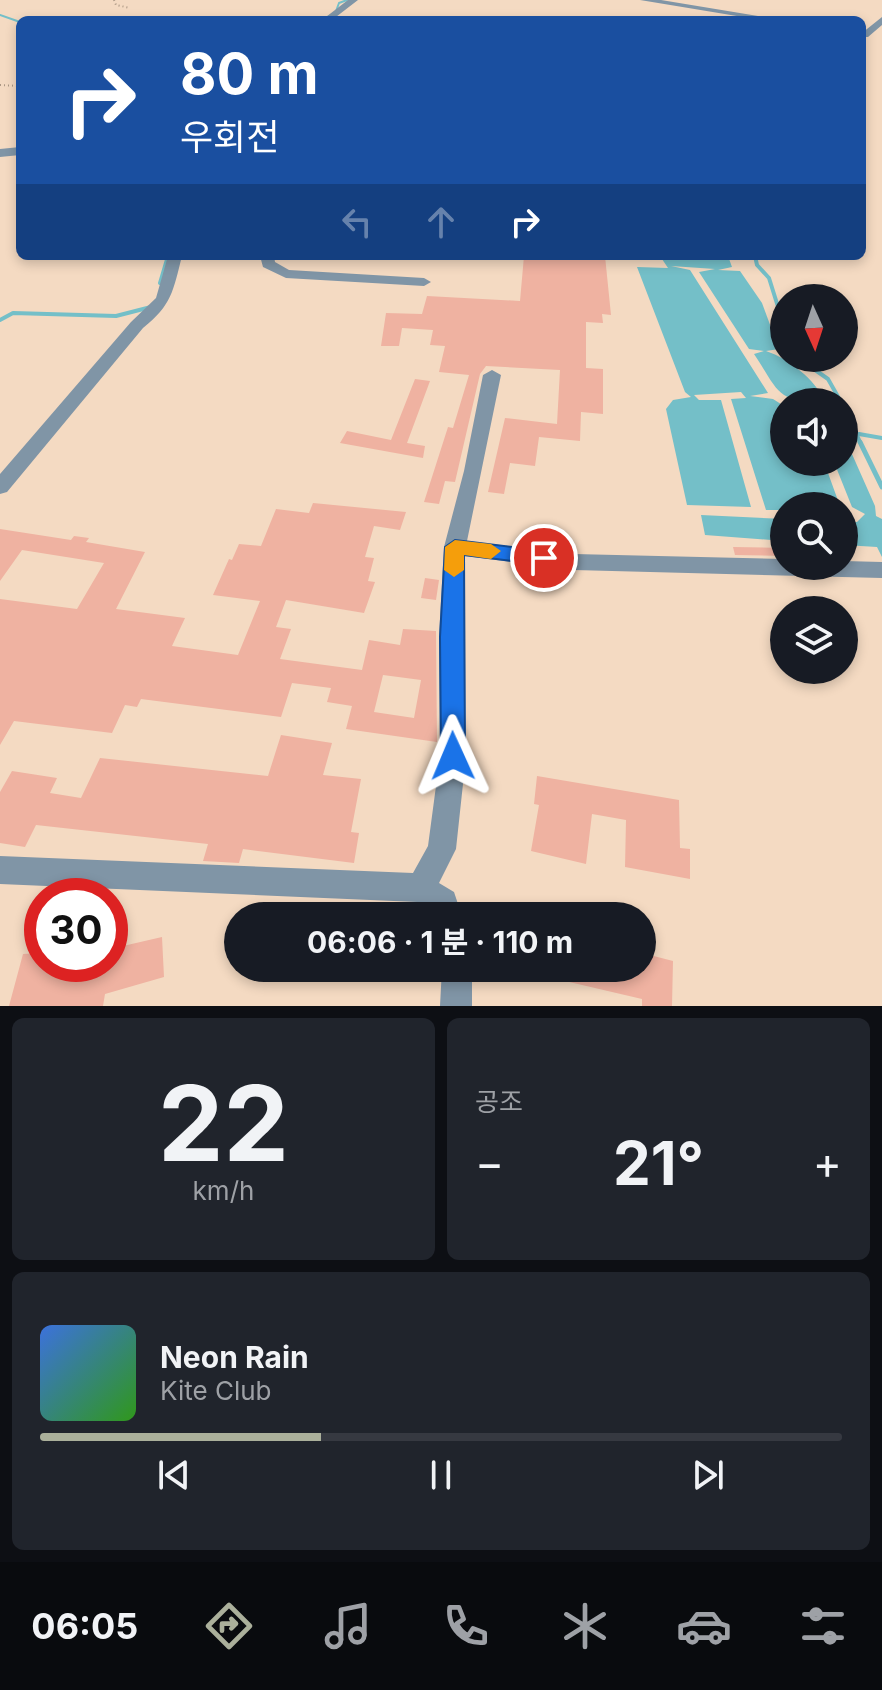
<!DOCTYPE html>
<html lang="ko">
<meta charset="utf-8">
<style>
:root{--surface:#171b24;--page:#20242c;--text:#f1f3f6;--muted:#9ea1a6;--line:#363941;--accent:#abb09b}
body{margin:0;font-family:Inter,"Noto Sans KR",sans-serif;background:var(--page);color:var(--text);height:100vh;display:flex;flex-direction:column;font-size:30px;white-space:nowrap}
*{box-sizing:border-box;margin:0}
p{font-size:26px;color:var(--muted)}
.icon{flex:none;width:44px;height:44px;fill:none;stroke:currentColor;stroke-width:2;stroke-linecap:round;stroke-linejoin:round}
.map{position:relative;height:1006px;overflow:hidden}
.panel{display:flex;flex-direction:column;gap:12px;padding:12px;background:#0d0f14;flex:1}
.panel>*{flex:none}
.banner{position:absolute;left:16px;top:16px;width:850px;height:244px;border-radius:12px;box-shadow:0 4px 12px #0003;background:#1a4fa0;color:#fff;overflow:hidden}
.needle{width:52px;rotate:177deg}
.tools{position:absolute;left:770px;top:284px;display:grid;gap:16px}
.tools a{display:grid;place-items:center;width:88px;height:88px;border-radius:50%;background:var(--surface);box-shadow:0 4px 12px #0003;font-size:40px}
.speed{position:absolute;left:24px;top:878px;display:flex;gap:16px;font-size:40px;font-weight:700;text-align:center}
.speed>*{display:grid;place-content:center;width:104px;height:104px;border-radius:50%;background:var(--surface);box-shadow:0 4px 12px #0003;line-height:1}
.speed .limit{border:12px solid #d22;background:#fff;color:#111}
.pin{position:absolute;display:grid;place-items:center;width:68px;height:68px;color:#fff;margin:-34px;border:4px solid #fff;border-radius:50%;box-shadow:0 2px 8px #0007}
.me{position:absolute;width:88px;margin:-44px;rotate:359deg;stroke-linejoin:round;filter:drop-shadow(0 0 6px #0008)}
.turn{display:flex;align-items:center;gap:28px;height:168px;padding:0 32px;font-size:36px}
.turn .icon{width:104px;height:104px;stroke-width:2.5}
.turn b{display:block;font-size:56px;line-height:68px}
.lanes{display:flex;align-items:center;height:76px;padding:0 32px;background:#0003;justify-content:center;gap:40px;direction:ltr}
.lanes .off{opacity:.35}
.big{font-size:60px;font-weight:700;line-height:1.1}
.panel .widget{flex:1;display:flex;flex-direction:column;justify-content:center;gap:12px;min-width:0;padding:0 28px;border-radius:12px;background:var(--page)}
.panel .dial{align-items:center;gap:0}
.dial b{font-size:104px;line-height:1}
.song{display:flex;align-items:center;gap:24px}
.cover{width:96px;height:96px;border-radius:12px;background:linear-gradient(135deg,hsl(220 70% 55%),hsl(110 70% 35%))}
.played{height:8px;border-radius:4px;background:linear-gradient(90deg,var(--accent) 35%,var(--line) 35%)}
.keys{display:flex;justify-content:space-around;direction:ltr}
.heat{display:flex;justify-content:space-between;align-items:center;font-size:44px;direction:ltr}
.panel .tiles{flex:1;display:grid;gap:12px;grid-template-columns:1fr 1fr}
.widget:last-child{grid-column:span 2}
.trip{position:absolute;left:224px;top:902px;width:432px;height:80px;border-radius:40px;background:var(--surface);box-shadow:0 4px 12px #0003;font-weight:700;line-height:80px;text-align:center}
.menu{display:flex;height:128px;justify-content:space-around;align-items:center;background:#090b0e;color:var(--muted)}
.menu .icon{width:56px;height:56px}
.menu .current{color:var(--accent)}
.menu b{font-size:36px;color:var(--text)}
.map>svg:first-child{display:block}
.water{fill:#74bfc8}
.lines{fill:none;stroke-linecap:round;stroke-linejoin:round}
.stream-far2{stroke:#74bfc8;stroke-width:2}
.stream-far1{stroke:#74bfc8;stroke-width:4}
.stream{stroke:#74bfc8;stroke-width:5}
.building{fill:#efb2a1;fill-rule:evenodd}
.path{stroke:#aa9683;stroke-width:2;stroke-dasharray:1 3;stroke-linecap:butt}
.minor{fill:#8095a6;fill-rule:evenodd}
.route{fill:#1a73e8;stroke:#114b97;stroke-width:2}
.slow{fill:#f59e0b}
</style>
<div class="map">
<svg width="882" height="1006" viewBox="0 0 882 1006">
<rect width="100%" height="100%" fill="#f4dac2"/>
<path class="water" d="M660 256H728L732 267 718 270 740 271 762 303 779 349 766 351C790 359 814 379 826 402 776 402 780 393 754 354L764 351 749 349 699 272 715 269 671 266 690 270 768 393 750 396 773 399 784 406V462H824L840 506H784V510H766L731 399 746 398 741 392 694 395 699 400H721L751 507 687 505 666 409 673 400 691 397 685 392 637 267 668 268Z
M844 436 875 506 876 516 882 519V557L877 547 844 545V522H857L865 514 852 507 834 462H844Z
M701 515 784 519V541L705 535Z"/>
<g class="lines">
<path class="stream-far2" d="M0 15 20 22
M320 20 335 14 339 3 347 0"/>
<path class="stream-far1" d="M755 256 757 265 769 278 784 326
M160 283 168 256
M0 320 13 313 116 316 151 307
M798 358 828 379 841 402
M844 408 861 444
M859 434 882 438"/>
<path class="stream" d="M860 442 882 487"/>
</g>
<path class="building" d="M524 256H605L611 315 602 314 603 323 586 322V368L603 369V414L581 412 580 441 539 437 535 466 510 463 504 494 488 492 505 418 557 424 560 370 486 366 480 374 455 482 445 481 439 504 424 502 448 427 453 428 469 375 439 372 445 346 430 345 433 330 402 328 399 346H381L386 313 422 314 427 296 520 301Z
M415 379 430 381 407 443 425 446 423 458 340 443 347 431 391 440Z
M313 503 406 512 400 530 374 526 365 557 374 558 368 581 375 582 364 613 286 600 276 627 291 629 280 659 362 670 369 640 400 645 403 629 436 631 437 742 346 729 352 706 327 702 331 688 292 683 281 717 141 699 137 707 125 705 112 733 14 721 0 745V599L77 609 104 563 22 550 0 581V529L71 540 74 536 89 538 86 542 145 552 116 609 185 618 172 646 238 655 260 601 213 595 229 559 232 560 239 544 261 546 276 509 309 513ZM383 675 421 680 414 718 374 712Z
M733 547 784 548V556L735 555Z
M425 578 439 580 436 600 421 598Z
M281 735 332 743 323 775 361 779 351 832 359 833 354 863 243 849 239 863 203 861 208 844 36 825 25 847 0 843V792L12 771 57 778 50 793 81 798 100 758 268 776Z
M537 776 679 800 680 848 690 849V879L625 867 626 820 592 814 586 864 531 851 539 805 534 804Z
M162 937 164 977 105 994 103 1006H9L23 954 42 953V964H110V949Z
M642 953 673 961 672 1006H642V999L535 974 536 968H642Z"/>
<g class="lines">
<path class="path" d="M114 0 116 5 130 8
M0 85 20 86"/>
<path class="minor" d="M348 0H358L332 20H322Z
M640 0H661L783 20H761Z
M882 17V25L868 37H862V33Z
M20 147V155L0 157V149Z
M168 256H182C173 291 172 305 143 328L7 492 0 494V474L131 322 156 298Z
M260 256H274L275 262 289 270 424 278 431 282 424 286 286 278 263 267Z
M492 370 501 375 467 541 574 554 784 559V566H844V561L882 562V578L574 570 465 556 463 637 466 756 456 849 439 883 454 892 462 916H432L431 911 417 902 0 884V856L413 873 428 846 440 756 439 637 444 547 464 471 483 375Z
M442 968H472V1006H440Z"/>
</g>
<path class="route" d="M455 540 544 551 554 558 544 565 464 555 465 756 461 764 453 767 444 764 441 756 440 637 445 547Z"/>
<path class="slow" d="M455 540 491 544 501 551 491 559 464 555V570L454 577 444 570 445 547Z"/>
</svg>
<div class="tools">
<a><svg class="needle" viewBox="-14 -14 28 28"><path d="M0-13l5 13h-10z" fill="#e53935"/><path d="M0 13l5-13h-10z" fill="#9ea1a6"/></svg></a>
<a><svg class="icon" aria-label="sound" viewBox="0 0 24 24"><path d="M4 9h4l5-4v14l-5-4H4zM17 9q2 3 0 6"/></svg></a>
<a><svg class="icon" aria-label="search" viewBox="0 0 24 24"><circle cx="10" cy="10" r="6"/><path d="M15 15l6 6"/></svg></a>
<a><svg class="icon" aria-label="layers" viewBox="0 0 24 24"><path d="M12 4l9 5-9 5-9-5zM3 14l9 5 9-5"/></svg></a>
</div>
<div class="speed"><div class="limit">30</div></div>
<div class="pin" style="left:544px;top:558px;background:#d93025"><svg class="icon" aria-label="arrive" viewBox="0 0 24 24"><path d="M6 21V4h12l-3 4 3 4H6"/></svg></div>
<svg class="me" style="left:453px;top:756px" viewBox="-20 -20 40 40"><path d="M0-17L14 15 0 8-14 15z" fill="#1a73e8" stroke="#fff" stroke-width="4"/></svg>
<div class="trip">06:06 · 1 분 · 110 m</div>
<div class="banner">
<div class="turn"><svg class="icon" aria-label="right" viewBox="0 0 24 24"><path d="M7 20v-9h11M14 6l5 5-5 5"/></svg><div><b>80 m</b>우회전</div></div>
<div class="lanes"><svg class="icon off" aria-label="left" viewBox="0 0 24 24"><path d="M17 20v-9H6M10 6l-5 5 5 5"/></svg><svg class="icon off" aria-label="ahead" viewBox="0 0 24 24"><path d="M12 20V5M6 11l6-6 6 6"/></svg><svg class="icon" aria-label="right" viewBox="0 0 24 24"><path d="M7 20v-9h11M14 6l5 5-5 5"/></svg></div>
</div>
</div>
<section class="panel">
<div class="tiles">
<div class="widget dial"><b>22</b><p>km/h</p></div>
<div class="widget"><p>공조</p>
<div class="heat"><a>−</a><b class="big">21°</b><a>+</a></div>
</div>
<div class="widget">
<div class="song"><i class="cover"></i><div><b>Neon Rain</b><p>Kite Club</p></div></div>
<div class="played"></div>
<div class="keys"><svg class="icon" aria-label="previous" viewBox="0 0 24 24"><path d="M18 5L8 12l10 7zM5 5v14"/></svg><svg class="icon" aria-label="pause" viewBox="0 0 24 24"><path d="M8 5v14M16 5v14"/></svg><svg class="icon" aria-label="next" viewBox="0 0 24 24"><path d="M6 5l10 7-10 7zM19 5v14"/></svg></div>
</div>
</div>
</section>
<nav class="menu">
<b>06:05</b>
<svg class="icon current" aria-label="directions" viewBox="0 0 24 24"><path d="M12 3l9 9-9 9-9-9zM9 14v-3h6M13 9l2 2-2 2"/></svg>
<svg class="icon" aria-label="music" viewBox="0 0 24 24"><path d="M9 18V5l10-2v13"/><circle cx="6" cy="18" r="3"/><circle cx="16" cy="16" r="3"/></svg>
<svg class="icon" aria-label="phone" viewBox="0 0 24 24"><path d="M5 4h4l2 5-3 2q2 4 5 5l2-3 5 2v4C11 20 4 13 5 4z"/></svg>
<svg class="icon" aria-label="climate" viewBox="0 0 24 24"><path d="M12 3v18M4 7l16 10M4 17L20 7"/></svg>
<svg class="icon" aria-label="car" viewBox="0 0 24 24"><path d="M5 17H2v-5l4-1 3-4h7l3 4 3 1v5h-3M9 17h6M6 11h13"/><circle cx="7" cy="17" r="2"/><circle cx="17" cy="17" r="2"/></svg>
<svg class="icon" aria-label="filters" viewBox="0 0 24 24"><path d="M4 7h16M4 17h16"/><circle cx="9" cy="7" r="2"/><circle cx="15" cy="17" r="2"/></svg>
</nav>
